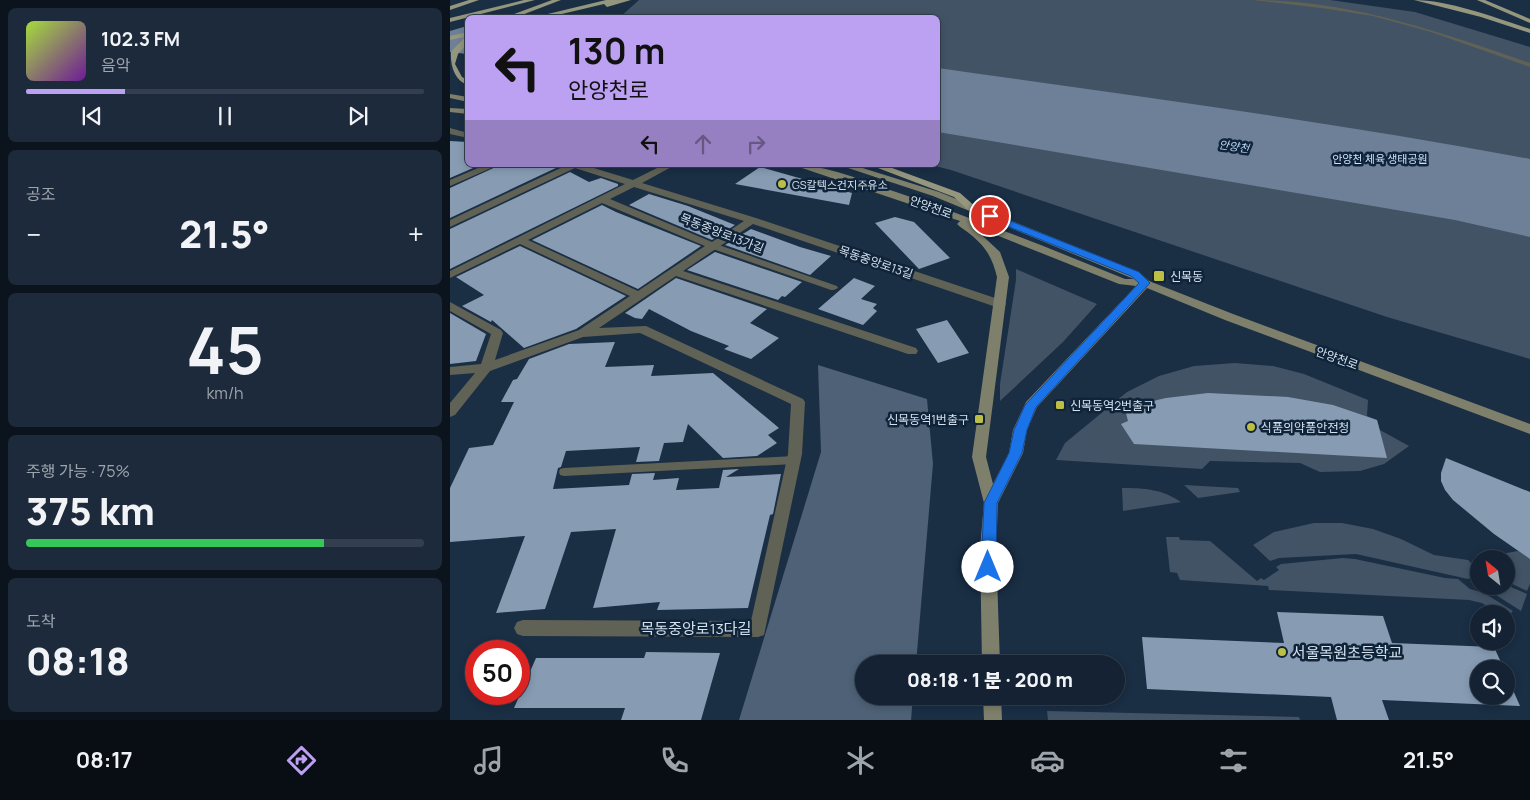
<!DOCTYPE html>
<html lang="ko">
<meta charset="utf-8">
<style>
:root{--surface:#142233;--page:#1d2a3b;--text:#f1f3f6;--muted:#9da4ac;--line:#333f4e;--accent:#bca0f2}
body{margin:0;font-family:Manrope,"Noto Sans KR",sans-serif;background:var(--page);color:var(--text);height:100vh;display:flex;flex-direction:column;font-size:19px;white-space:nowrap}
*{box-sizing:border-box;margin:0}
p{font-size:16px;color:var(--muted)}
.icon{flex:none;width:28px;height:28px;fill:none;stroke:currentColor;stroke-width:2;stroke-linecap:round;stroke-linejoin:round}
.map{position:relative;flex:1;overflow:hidden}
.panel{display:flex;flex-direction:column;gap:8px;padding:8px;background:#0b131c;width:450px}
.panel>*{flex:none}
.top-card{position:absolute;left:15px;top:15px;width:475px;height:152px;border-radius:8px;box-shadow:0 2px 8px #0003,0 0 0 1px var(--line);background:#bca0f2;color:#111;overflow:hidden}
.needle{width:32px;rotate:330deg}
.controls{position:absolute;left:1020px;top:550px;display:grid;gap:10px}
.controls a{display:grid;place-items:center;width:45px;height:45px;border-radius:50%;background:var(--surface);box-shadow:0 2px 8px #0003,0 0 0 1px var(--line);font-size:25px}
.speed{position:absolute;left:15px;top:640px;display:flex;gap:10px;font-size:25px;font-weight:700;text-align:center}
.speed>*{display:grid;place-content:center;width:65px;height:65px;border-radius:50%;background:var(--surface);box-shadow:0 2px 8px #0003,0 0 0 1px var(--line);line-height:1}
.speed .limit{border:8px solid #d22;background:#fff;color:#111}
.pin{position:absolute;display:grid;place-items:center;width:42px;height:42px;color:#fff;margin:-21px;border:2px solid #fff;border-radius:50%;box-shadow:0 1px 5px #0007}
.me{position:absolute;width:55px;margin:-28px;rotate:0deg;stroke-linejoin:round;filter:drop-shadow(0 0 4px #0008)}
.turn{display:flex;align-items:center;gap:18px;height:105px;padding:0 20px;font-size:22px}
.turn .icon{width:65px;height:65px;stroke-width:2.5}
.turn b{display:block;font-size:35px;line-height:42px}
.lanes{display:flex;align-items:center;height:48px;padding:0 20px;background:#0003;justify-content:center;gap:25px;direction:ltr}
.lanes .off{opacity:.35}
.big{font-size:38px;font-weight:800;line-height:1.1}
.panel .widget{flex:1;display:flex;flex-direction:column;justify-content:center;gap:8px;min-width:0;padding:0 18px;border-radius:8px;background:var(--page)}
.panel .dial{align-items:center;gap:0}
.dial b{font-size:65px;line-height:1}
.song{display:flex;align-items:center;gap:15px}
.cover{width:60px;height:60px;border-radius:8px;background:linear-gradient(135deg,hsl(80 70% 55%),hsl(280 70% 35%))}
.played{height:5px;border-radius:2px;background:linear-gradient(90deg,var(--accent) 25%,var(--line) 25%)}
.keys{display:flex;justify-content:space-around;direction:ltr}
.heat{display:flex;justify-content:space-between;align-items:center;font-size:28px;direction:ltr}
.charge{height:8px;border-radius:4px;background:linear-gradient(90deg,#34c759 75%,var(--line) 0)}
.trip{position:absolute;left:405px;top:655px;width:270px;height:50px;border-radius:25px;background:var(--surface);box-shadow:0 2px 8px #0003,0 0 0 1px var(--line);font-weight:800;line-height:50px;text-align:center}
.tabs{display:flex;height:80px;justify-content:space-around;align-items:center;background:#080e14;color:var(--muted)}
.tabs .icon{width:35px;height:35px}
.tabs .current{color:var(--accent)}
.tabs b{font-size:22px;color:var(--text)}
main{display:flex;flex:1;min-height:0}
.map>svg:first-child{display:block}
.green{fill:#425366}
.forest{fill:#4e6176}
.water{fill:#6d8097}
.pier{fill:#1a2e44}
.building{fill:#879cb3}
.lines{fill:none;stroke-linecap:round;stroke-linejoin:round}
.lane{fill:#616256;fill-rule:evenodd}
.street{fill:#616256;fill-rule:evenodd}
.secondary{fill:#7e806c;fill-rule:evenodd}
.primary{fill:#94967d;fill-rule:evenodd}
.route{fill:#1a73e8;stroke:#114b97}
.poi-dot{fill:#bcbf43;stroke:#102439;stroke-width:2}
.labels{text-anchor:middle;dominant-baseline:central;stroke-width:5;stroke-linejoin:round;paint-order:stroke}
.far-water-label{font-size:11px;font-style:italic;fill:#bcdafc;stroke:#102439}
.far-park-label{font-size:11px;fill:#cde3fd;stroke:#102439}
.far-poi-label{font-size:11px;fill:#d3e0ee;stroke:#102439;text-anchor:start}
.street-label{font-size:12px;fill:#d3e0ee;stroke:#102439}
.poi-label{font-size:12px;fill:#d3e0ee;stroke:#102439;text-anchor:start}
.near-street-label{font-size:15px;fill:#d3e0ee;stroke:#102439}
.near-poi-label{font-size:15px;fill:#d3e0ee;stroke:#102439;text-anchor:start}
</style>
<main>
<section class="panel">
<div class="widget">
<div class="song"><i class="cover"></i><div><b>102.3 FM</b><p>음악</p></div></div>
<div class="played"></div>
<div class="keys"><svg class="icon" aria-label="previous" viewBox="0 0 24 24"><path d="M18 5L8 12l10 7zM5 5v14"/></svg><svg class="icon" aria-label="pause" viewBox="0 0 24 24"><path d="M8 5v14M16 5v14"/></svg><svg class="icon" aria-label="next" viewBox="0 0 24 24"><path d="M6 5l10 7-10 7zM19 5v14"/></svg></div>
</div>
<div class="widget"><p>공조</p>
<div class="heat"><a>−</a><b class="big">21.5°</b><a>+</a></div>
</div>
<div class="widget dial"><b>45</b><p>km/h</p></div>
<div class="widget"><p>주행 가능 · 75%</p><b class="big">375 km</b><div class="charge"></div></div>
<div class="widget"><p>도착</p><b class="big">08:18</b></div>
</section>
<div class="map">
<svg width="1080" height="720" viewBox="0 0 1080 720">
<rect width="100%" height="100%" fill="#1a2e44"/>
<path class="green" d="M189 0H880L965 12 1080 47V359L937 317 501 170 481 165H488V18H169Z
M566 269 647 304 613 342 550 401V384L566 280Z
M785 363 823 366 854 374 918 400 917 416 927 420 930 430 959 446 934 464 910 471 870 472 850 463 760 461 752 469 606 460 615 443 677 392 709 376 744 366Z
M734 485 788 488 790 492 748 498Z
M672 488C694 488 712 489 731 502L673 511Z
M864 523H892L923 529 951 539 984 555 1018 560 1029 571V574L1018 579 906 554 829 558 820 561 803 545 824 532Z
M716 537H729L730 540 760 541 807 581 811 578 814 580 829 570 826 567 831 564 893 558 905 559 995 578 1008 579 1020 589 1034 593 1063 611 1056 618V614H1049L1032 603 1019 600 819 590 818 586 730 580 727 573 720 572Z
M1068 551 1080 558V584L1077 591 1056 581V559L1029 558Z
M1056 585 1077 594 1071 611 1032 586Z
M597 711 849 717 850 720H598Z"/>
<path class="forest" d="M368 365 477 399 483 464 466 664H414V696H463L461 720H289L371 452Z"/>
<path class="water" d="M0 8 67 17 88 15 139 17 18 18 17 54 0 52Z
M488 68C685 96 884 122 1080 159V237L1005 220 488 132Z"/>
<path class="pier" d="M0 6 18 10 67 14 81 13 68 17 18 18 17 26 0 31Z"/>
<path class="building" d="M0 141 18 142V165H30L0 178Z
M50 165H104L108 167 0 218V188Z
M310 167 402 193 399 205 285 184Z
M120 172 139 182 151 178 168 184V186L0 269V229Z
M199 194 238 206 285 225 262 240 179 205Z
M152 205 166 212 251 246 188 289 82 240Z
M445 217 464 222 500 258 469 269 425 223Z
M301 229 350 247 381 256 360 275 275 245Z
M70 246 176 296 126 329 74 348 42 320 41 322 12 306 34 295 6 277Z
M265 252 352 282 335 297 332 296 328 300 237 270Z
M226 278 317 309 300 323 329 338 301 359 274 349 279 346 241 331 199 309 192 319 185 318 175 313Z
M404 278 425 286 411 299 427 304 423 308 427 311 413 325 368 309Z
M0 313 36 334 26 361 0 364Z
M497 320 519 353 488 363 466 329Z
M165 342 155 367 204 365 201 376 263 373 329 428 318 435 327 443 307 456 273 458 238 424 233 442 214 443 209 461 186 462 190 447 116 451 111 467 108 468 103 489 179 485 182 474 205 473 203 480 229 478 226 490 269 488 273 470 289 469 276 477 331 474 323 514 320 515 298 608 207 610 210 602 143 608 166 529 121 532 95 609 46 613 75 536 0 542V488L19 448 43 445 64 402H51L63 380 67 379 79 359 119 344Z
M758 393 838 397 883 405 927 420 937 458 684 444 671 424 678 421 675 409 686 405 716 398Z
M996 458 1080 492V559L1044 534 1003 500 995 490 991 481V473Z
M827 612 933 616 942 643 1044 647 1054 669H1029V696H1056V674L1070 706 932 700 939 720H887L881 697 697 689 692 637 834 643Z
M196 652 270 653 251 720H171L175 708H64L86 658H194Z"/>
<g class="lines">
<path class="lane" d="M803 0C900 0 989 32 1080 63V67L981 32 923 16 879 9Z
M260 244H266L387 286 388 288 384 290H381L260 248Z
M344 456 348 457 349 460 348 463 344 464 114 476 110 475 109 472 110 469 114 468Z"/>
<path class="street" d="M0 128 18 133V138L0 134Z
M35 165H48L0 186V180Z
M117 165H134L183 180 213 165H225L192 183 306 218 554 301 556 304 554 307H546L303 224 233 271 466 348 468 351 466 354H458L226 276 149 328 196 326 353 399 355 402 352 454 314 635 308 637 73 636 67 634 64 628 67 622 73 620 301 621 338 454 341 404 190 333 133 337 40 371 5 415 0 417V403L25 373 0 375V367L31 364 41 334 0 311V302L51 330 53 333 45 360 129 330 180 296 70 244 0 278V271L175 184 125 168 0 227V220ZM184 187 294 221 262 242 160 199ZM152 203 255 246 188 291 78 240Z"/>
<path class="secondary" d="M0 94 18 97V102L0 98Z
M0 108 18 109V114L0 112Z
M343 165C378 165 414 181 446 192 523 218 599 248 675 279H684L483 196 389 165H403L489 192 689 272 699 281 783 314 1080 424V434L775 320 697 288 587 407 577 430 573 453 548 503 546 548 550 664H532L530 548 534 503 522 457 547 277C542 257 536 247 520 234 515 230 511 228 507 224L510 221ZM521 225 669 284 686 286 576 402 563 430 559 453 543 484 536 457 559 277 550 252Z
M533 696H551L552 720H534Z"/>
<path class="primary" d="M19 0H29L0 10V6Z
M74 0H85L0 22V18Z
M102 0H111L64 18H53Z
M156 0H181L157 7 154 4 95 18H81Z
M964 0C999 0 1046 18 1080 29V33L1031 17Z
M1027 0H1035L1080 19V23Z
M18 32V43L8 54 5 64 12 77 18 80V85C5 81 0 66 1 52 5 47 11 42 15 37L0 40V36Z
M420 165H434L510 193 527 208 526 210H518L504 197Z"/>
</g>
<path class="route" d="M540 213 689 272 700 283 586 407 577 430 572 453 547 503 546 567 544 572 538 573 533 572 531 567 534 503 559 453 564 430 575 405 689 283 681 276 537 218V214Z"/>
<g class="poi-dot">
<circle cx="332" cy="184" r="5"/>
<rect x="703" y="270" width="12" height="12" rx="2.5"/>
<rect x="605" y="400" width="10" height="10" rx="2.5"/>
<rect x="524" y="414" width="10" height="10" rx="2.5"/>
<circle cx="801" cy="427" r="5"/>
<circle cx="832" cy="652" r="5"/>
</g>
<g class="labels">
<g class="far-water-label">
<text transform="translate(784 146) rotate(8)">안양천</text>
</g>
<g class="far-park-label">
<text x="930" y="158">안양천 체육 생태공원</text>
</g>
<g class="far-poi-label">
<text x="342" y="184">GS칼텍스건지주유소</text>
</g>
<g class="street-label">
<text transform="translate(481 207) rotate(20)">안양천로</text>
<text transform="translate(272 233) rotate(21)">목동중앙로13가길</text>
<text transform="translate(426 262) rotate(19)">목동중앙로13길</text>
<text transform="translate(887 358) rotate(20)">안양천로</text>
</g>
<g class="poi-label">
<text x="720" y="276">신목동</text>
<text x="620" y="405">신목동역2번출구</text>
<text x="519" y="419" text-anchor="end">신목동역1번출구</text>
<text x="811" y="427">식품의약품안전청</text>
</g>
<g class="near-street-label">
<text x="246" y="628">목동중앙로13다길</text>
</g>
<g class="near-poi-label">
<text x="842" y="652">서울목원초등학교</text>
</g>
</g>
</svg>
<div class="controls">
<a><svg class="needle" viewBox="-14 -14 28 28"><path d="M0-13l5 13h-10z" fill="#e53935"/><path d="M0 13l5-13h-10z" fill="#9da4ac"/></svg></a>
<a><svg class="icon" aria-label="sound" viewBox="0 0 24 24"><path d="M4 9h4l5-4v14l-5-4H4zM17 9q2 3 0 6"/></svg></a>
<a><svg class="icon" aria-label="search" viewBox="0 0 24 24"><circle cx="10" cy="10" r="6"/><path d="M15 15l6 6"/></svg></a>
</div>
<div class="speed"><div class="limit">50</div></div>
<div class="pin" style="left:540px;top:216px;background:#d93025"><svg class="icon" aria-label="arrive" viewBox="0 0 24 24"><path d="M6 21V4h12l-3 4 3 4H6"/></svg></div>
<svg class="me" style="left:538px;top:567px" viewBox="-20 -20 40 40"><circle r="19" fill="#fff"/><path d="M0-13L10 11 0 6-10 11z" fill="#1a73e8"/></svg>
<div class="trip">08:18 · 1 분 · 200 m</div>
<div class="top-card">
<div class="turn"><svg class="icon" aria-label="left" viewBox="0 0 24 24"><path d="M17 20v-9H6M10 6l-5 5 5 5"/></svg><div><b>130 m</b>안양천로</div></div>
<div class="lanes"><svg class="icon" aria-label="left" viewBox="0 0 24 24"><path d="M17 20v-9H6M10 6l-5 5 5 5"/></svg><svg class="icon off" aria-label="ahead" viewBox="0 0 24 24"><path d="M12 20V5M6 11l6-6 6 6"/></svg><svg class="icon off" aria-label="right" viewBox="0 0 24 24"><path d="M7 20v-9h11M14 6l5 5-5 5"/></svg></div>
</div>
</div>
</main>
<nav class="tabs">
<b>08:17</b>
<svg class="icon current" aria-label="directions" viewBox="0 0 24 24"><path d="M12 3l9 9-9 9-9-9zM9 14v-3h6M13 9l2 2-2 2"/></svg>
<svg class="icon" aria-label="music" viewBox="0 0 24 24"><path d="M9 18V5l10-2v13"/><circle cx="6" cy="18" r="3"/><circle cx="16" cy="16" r="3"/></svg>
<svg class="icon" aria-label="phone" viewBox="0 0 24 24"><path d="M5 4h4l2 5-3 2q2 4 5 5l2-3 5 2v4C11 20 4 13 5 4z"/></svg>
<svg class="icon" aria-label="climate" viewBox="0 0 24 24"><path d="M12 3v18M4 7l16 10M4 17L20 7"/></svg>
<svg class="icon" aria-label="car" viewBox="0 0 24 24"><path d="M5 17H2v-5l4-1 3-4h7l3 4 3 1v5h-3M9 17h6M6 11h13"/><circle cx="7" cy="17" r="2"/><circle cx="17" cy="17" r="2"/></svg>
<svg class="icon" aria-label="filters" viewBox="0 0 24 24"><path d="M4 7h16M4 17h16"/><circle cx="9" cy="7" r="2"/><circle cx="15" cy="17" r="2"/></svg>
<b>21.5°</b>
</nav>
